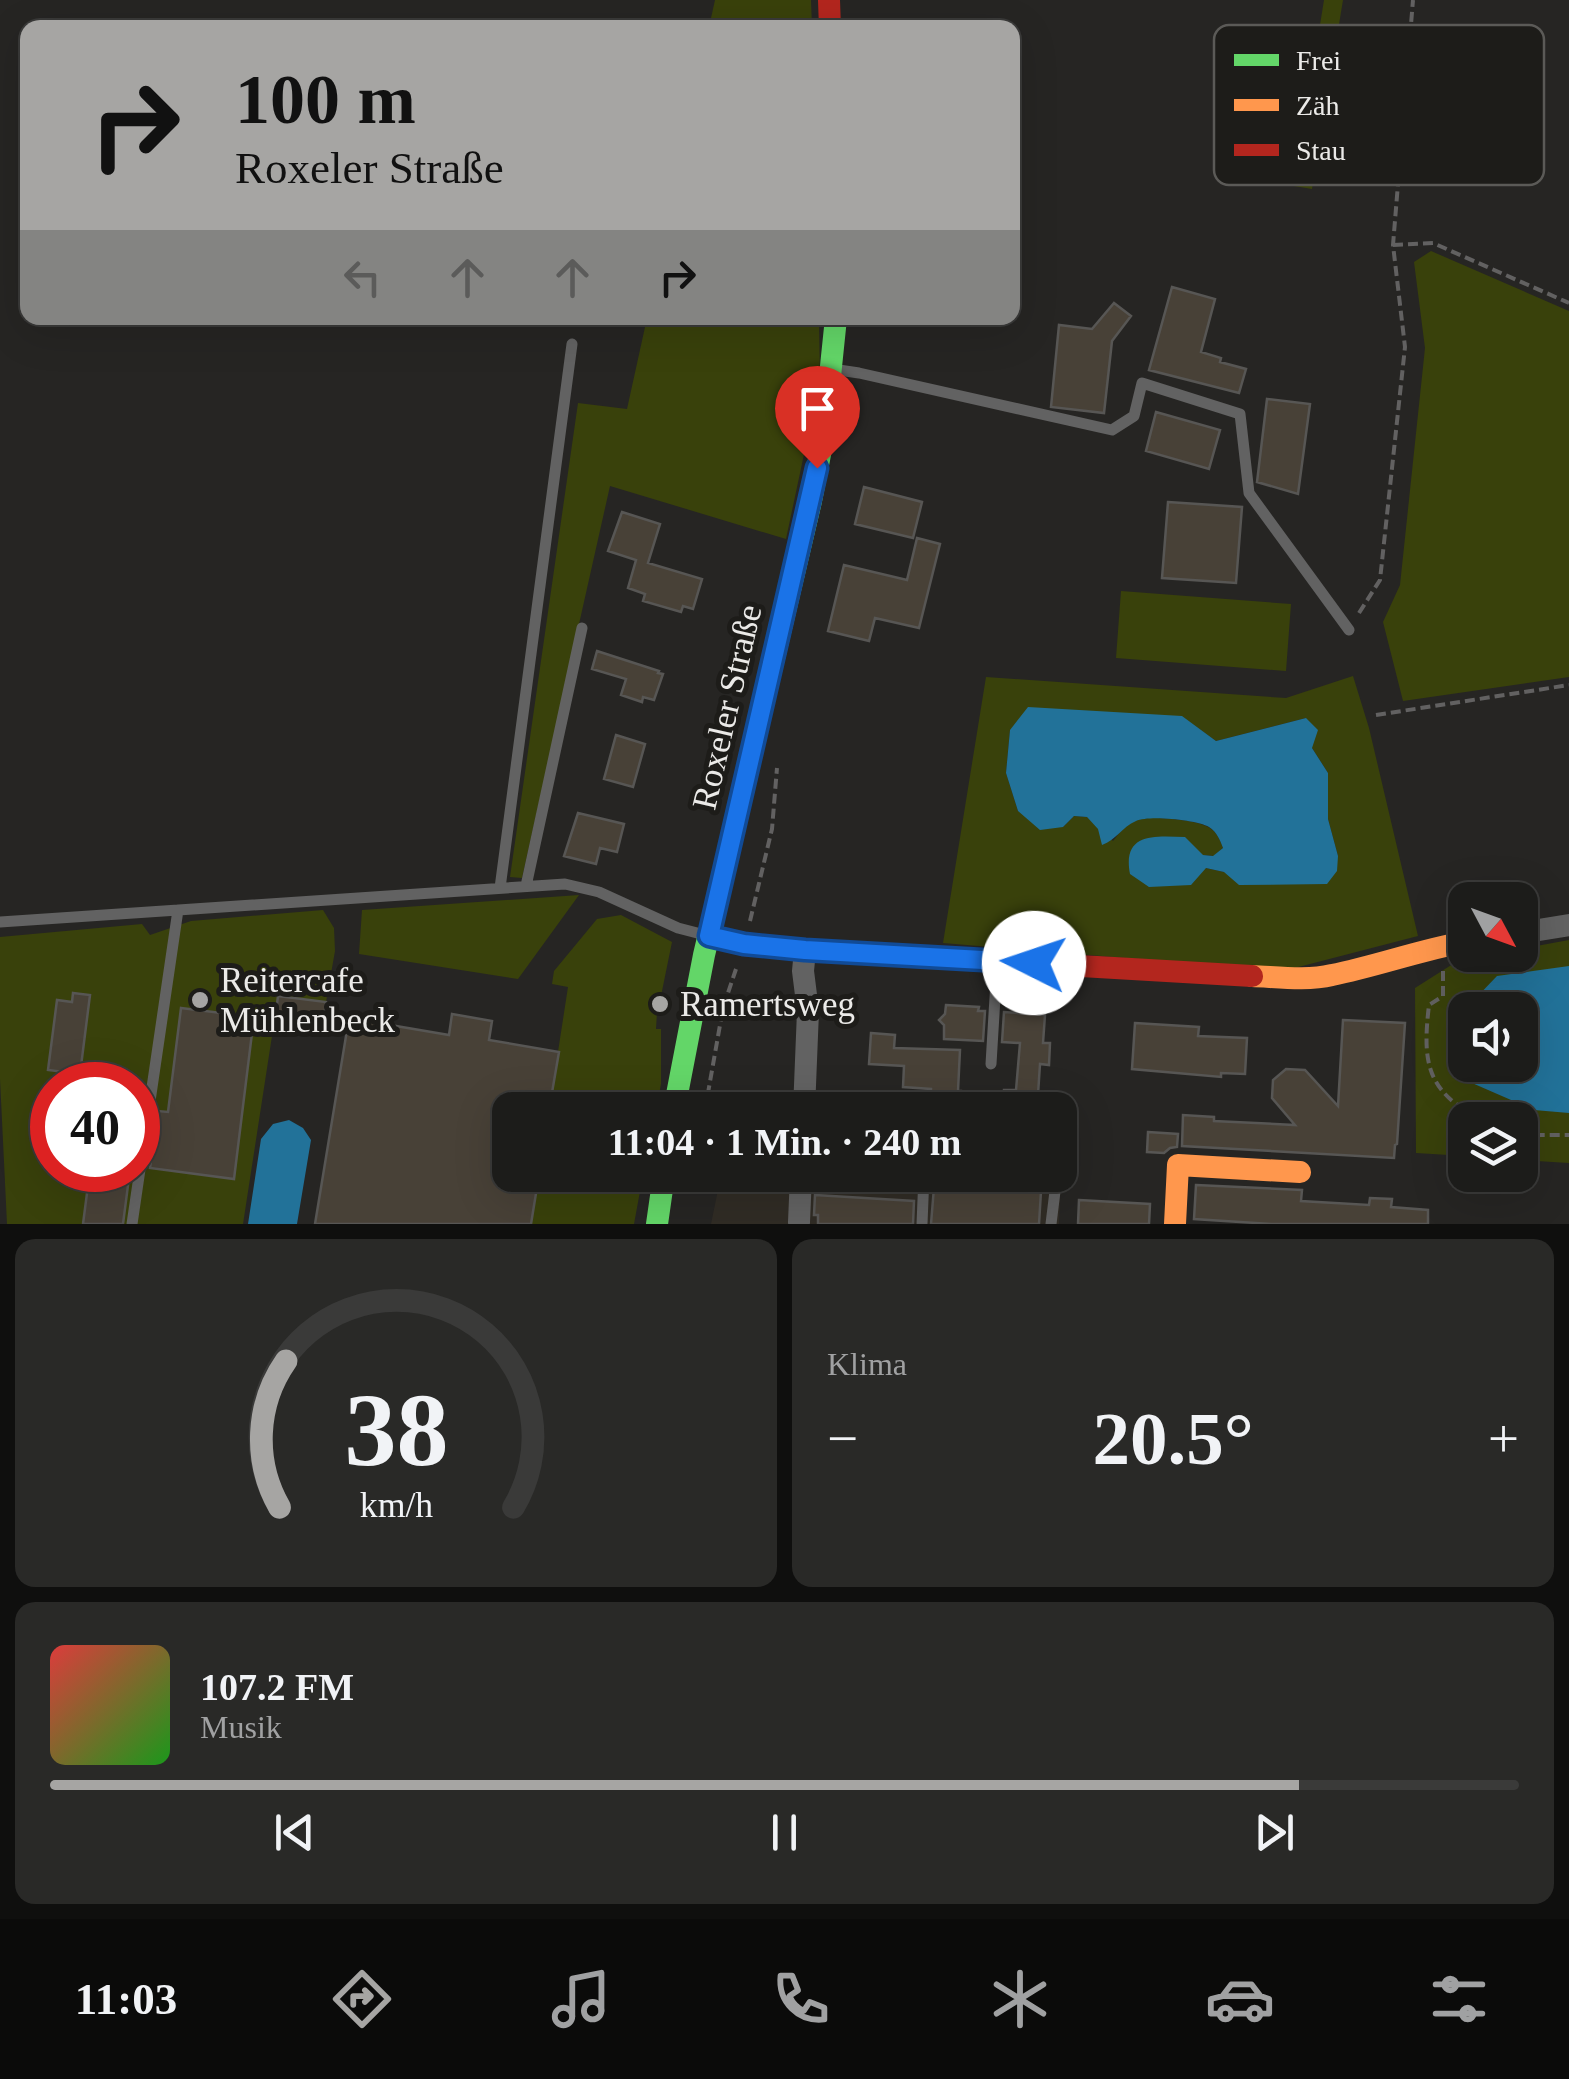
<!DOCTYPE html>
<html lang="de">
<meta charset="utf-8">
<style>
:root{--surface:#1c1c1a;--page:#292927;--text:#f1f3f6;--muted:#a0a1a2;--line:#3a3a39;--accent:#a6a5a3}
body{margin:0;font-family:"Times New Roman",serif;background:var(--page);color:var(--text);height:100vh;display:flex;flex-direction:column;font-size:38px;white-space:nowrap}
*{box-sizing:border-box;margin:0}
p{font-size:32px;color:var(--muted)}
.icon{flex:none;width:55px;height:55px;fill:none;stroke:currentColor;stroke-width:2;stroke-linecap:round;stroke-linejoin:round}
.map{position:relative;height:1224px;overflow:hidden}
.sheet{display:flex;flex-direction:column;gap:15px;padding:15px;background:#0f0f0e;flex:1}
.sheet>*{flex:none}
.hud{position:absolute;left:20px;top:20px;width:1000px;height:305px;border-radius:20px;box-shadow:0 10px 40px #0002,0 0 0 2px var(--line);background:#a6a5a3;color:#111;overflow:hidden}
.needle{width:65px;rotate:131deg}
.fabs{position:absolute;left:1448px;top:882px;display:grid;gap:20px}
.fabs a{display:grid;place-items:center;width:90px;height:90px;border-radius:20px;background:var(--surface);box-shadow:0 10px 40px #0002,0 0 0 2px var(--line);font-size:50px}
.speed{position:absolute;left:30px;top:1062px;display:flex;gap:20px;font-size:50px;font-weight:700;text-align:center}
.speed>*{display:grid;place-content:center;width:130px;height:130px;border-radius:50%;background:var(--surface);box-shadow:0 10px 40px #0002,0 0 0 2px var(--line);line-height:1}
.speed .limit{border:15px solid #d22;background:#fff;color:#111}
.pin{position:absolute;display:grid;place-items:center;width:85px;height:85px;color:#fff;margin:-102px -42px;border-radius:50% 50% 50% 0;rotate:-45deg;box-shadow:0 0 10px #0007}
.pin .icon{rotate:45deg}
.me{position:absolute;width:110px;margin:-55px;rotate:274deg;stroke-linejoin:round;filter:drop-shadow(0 0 8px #0008)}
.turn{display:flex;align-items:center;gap:35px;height:210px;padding:0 50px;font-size:45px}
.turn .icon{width:130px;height:130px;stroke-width:2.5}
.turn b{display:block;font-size:70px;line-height:85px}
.lanes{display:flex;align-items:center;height:95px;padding:0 50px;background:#0003;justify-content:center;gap:50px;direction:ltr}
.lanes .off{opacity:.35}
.big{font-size:75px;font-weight:800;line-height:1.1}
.sheet .card{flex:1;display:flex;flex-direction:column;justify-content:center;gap:15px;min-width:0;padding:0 35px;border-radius:20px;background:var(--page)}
.sheet .dial{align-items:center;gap:0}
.dial svg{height:260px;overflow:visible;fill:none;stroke:var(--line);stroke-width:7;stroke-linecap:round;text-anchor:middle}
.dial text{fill:var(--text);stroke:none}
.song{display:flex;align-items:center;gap:30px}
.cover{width:120px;height:120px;border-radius:15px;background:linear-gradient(135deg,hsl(0 70% 55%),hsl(120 70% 35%))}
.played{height:10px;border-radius:5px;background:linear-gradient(90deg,var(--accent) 85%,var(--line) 85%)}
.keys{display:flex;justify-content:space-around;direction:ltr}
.heat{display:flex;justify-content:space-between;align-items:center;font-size:55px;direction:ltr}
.sheet .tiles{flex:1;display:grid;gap:15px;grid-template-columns:1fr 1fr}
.card:last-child{grid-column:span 2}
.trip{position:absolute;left:492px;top:1092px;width:585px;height:100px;border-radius:20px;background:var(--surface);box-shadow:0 10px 40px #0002,0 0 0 2px var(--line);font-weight:800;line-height:100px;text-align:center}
.dock{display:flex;height:160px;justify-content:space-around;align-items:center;background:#0b0b0a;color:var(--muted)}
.dock .icon{width:70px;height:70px}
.dock .selected{color:var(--accent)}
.dock b{font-size:45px;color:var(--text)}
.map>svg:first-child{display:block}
.built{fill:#302c25}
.green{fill:#39410b;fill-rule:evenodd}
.water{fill:#227299}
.building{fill:#484137;stroke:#575654;stroke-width:2.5}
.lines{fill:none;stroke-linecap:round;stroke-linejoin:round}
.path{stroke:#626161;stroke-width:4;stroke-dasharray:10 5;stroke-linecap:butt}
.lane{stroke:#626262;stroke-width:11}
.street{stroke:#626262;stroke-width:22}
.fast{stroke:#63d668;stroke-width:22}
.slow{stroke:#ff974d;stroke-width:22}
.jam{stroke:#b3261e;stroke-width:22}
.route-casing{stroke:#114b97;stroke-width:25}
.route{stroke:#1a73e8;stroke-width:18}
.poi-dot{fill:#a6a5a3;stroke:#1d1c19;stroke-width:4}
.labels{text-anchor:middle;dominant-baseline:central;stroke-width:10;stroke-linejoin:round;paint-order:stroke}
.street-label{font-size:35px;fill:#ebeae8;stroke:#1d1c19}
.poi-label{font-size:35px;fill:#ebeae8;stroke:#1d1c19;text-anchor:start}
.key{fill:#1d1c19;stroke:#5b5a57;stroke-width:2.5}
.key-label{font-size:28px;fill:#ebeae8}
</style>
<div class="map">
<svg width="1569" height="1224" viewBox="0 0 1569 1224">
<rect width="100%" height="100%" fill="#262523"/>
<path class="built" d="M1060 1149H1062L1059 1224H711L721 1175H1060Z"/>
<path class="green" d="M715 0H811L812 27H709Z
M1324 0H1343L1312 189 1294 186Z
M1431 251 1569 311V677L1403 701 1383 622 1400 585 1425 348 1414 262Z
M647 318H819L820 379 786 539 610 486 522 878 510 877 578 403 627 409Z
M1121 591 1291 604 1286 671 1116 658Z
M1353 676 1369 728 1418 936 1283 971 943 943 986 677 1286 698ZM1181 716 1216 741 1306 718 1312 748 1328 773V819L1338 856 1224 872 1206 868 1203 855 1214 856 1223 848C1220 840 1217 832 1210 828 1199 820 1150 815 1137 820 1127 823 1119 833 1113 841L1087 817 1074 816 1063 827 1018 811 1006 773 1010 730Z
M579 895 518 979 359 954 362 910Z
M323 910 334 928 335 951 326 1002 278 997 243 1224H7L0 1079V937L142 924 150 935 191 921ZM52 1085H138V1170H52Z
M621 915 672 942 661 996H658L655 1011 657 1012 656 1029H661V1084L656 1110H549L568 987 552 984 554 971 597 919Z
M1569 940V1163L1520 1160V1120H1465V1156L1416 1153 1415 988 1456 962 1490 955H1520V949ZM1465 1010H1520V1065H1465Z
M539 1175H643L634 1224H531Z"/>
<path class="water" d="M1028 707 1182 716 1216 741 1306 718 1318 730 1312 748 1328 773V819L1338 856 1337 871 1327 884 1239 885 1224 872 1206 868 1191 885 1149 887 1130 874C1122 832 1155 836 1185 837L1203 855 1213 856 1223 848C1220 840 1217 832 1209 827 1197 820 1149 815 1136 821 1122 827 1116 840 1102 845L1098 829 1087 817 1074 816 1063 827 1040 830 1018 811 1006 773 1010 730Z
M1569 966V1113L1534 1110 1472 1083 1455 1067 1454 1039 1465 1016V1065H1520V1010H1468L1472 1002 1497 976Z
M289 1120 303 1128 311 1140 297 1224H248L261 1139 273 1124Z"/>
<path class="building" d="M1172 287 1215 299 1201 352 1221 358 1220 362 1246 369 1239 393 1149 370Z
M1114 303 1131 316 1112 341 1104 413 1051 407 1059 325 1092 329Z
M1267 399 1310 404 1298 494 1257 482Z
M1156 412 1220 430 1209 469 1146 451Z
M864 487 922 502 913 538 855 524Z
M1168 502 1242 507 1236 583 1162 578Z
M622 512 660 524 648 563 702 579 693 609 683 606 681 612 643 601 645 594 628 588 636 560 608 551Z
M917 538 940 544 919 628 875 618 869 641 828 631 844 565 907 580Z
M597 651 659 671 658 673 663 674 654 700 643 697 642 702 621 695 626 679 592 669Z
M616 735 645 744 633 787 604 779Z
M578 813 624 824 617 852 600 848 596 864 564 856Z
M73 993 90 995 80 1074 48 1070 57 1000 72 1002Z
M278 996 326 1002 323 1026 275 1020Z
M946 1005 979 1007 978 1011H985L983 1041 944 1039V1025L939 1020 945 1014Z
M181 1008 254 1017 234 1179 150 1168 158 1111 168 1112Z
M1004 1012 1045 1015 1043 1043H1050L1049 1065 1040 1064 1037 1110H1003L1004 1090H1016L1020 1043 1002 1042Z
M452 1014 492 1021 489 1040 559 1052 549 1110H510V1175H539L531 1224H315L349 1018 449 1035Z
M1343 1020 1405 1023 1397 1144 1395 1145 1394 1158 1182 1146 1183 1115 1214 1117V1121L1295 1125 1272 1098 1273 1080 1286 1069 1305 1070 1338 1106Z
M1135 1023 1199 1027 1198 1036 1247 1038 1245 1074 1221 1073V1077L1132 1069Z
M871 1033 895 1035 894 1048 960 1050 958 1091H961V1110H930L931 1089 903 1087 904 1066 869 1064Z
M1148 1132 1178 1134 1177 1147 1170 1148 1164 1153 1147 1152Z
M90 1170H130L123 1224H83Z
M935 1175H1042L1039 1224H931Z
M1196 1185 1302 1190 1301 1201 1369 1205 1370 1198 1392 1199 1391 1207 1428 1210V1224H1271L1194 1219Z
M815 1195 914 1201 913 1224H818V1215H814Z
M1079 1200 1150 1204 1149 1224H1078Z"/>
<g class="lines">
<path class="path" d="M1393 245 1433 243 1569 303
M1359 613 1380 580 1405 347 1393 245 1413 0
M1376 715 1569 685
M750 921 772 829 777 768
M1443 971V996L1429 1005C1422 1064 1427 1091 1481 1120
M705 1110 723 1008 736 969
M1520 1132 1535 1135H1569"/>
<path class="lane" d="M832 369 859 373 1112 430 1134 416 1142 383 1240 414 1249 493 1349 630
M526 886 582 628
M500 888 572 344
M0 922 565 884 599 892 678 928 705 935
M991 1064 997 964
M132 1224 178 910
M922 1224 924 1175
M1051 1224 1057 1175"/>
<path class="street" d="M1520 933 1569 925
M804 1110 808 1011 803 971 805 950
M799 1222 801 1175"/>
<path class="fast" d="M674 1110 704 955 811 501 824 434 836 318
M657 1224 664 1175"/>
<path class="slow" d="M1252 976C1278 977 1307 981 1332 975 1377 966 1420 950 1465 942
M1175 1224 1178 1165 1300 1172"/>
<path class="jam" d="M829 0 830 28
M709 936 744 945 805 950 1252 976"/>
</g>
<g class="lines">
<defs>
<path id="route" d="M817 468 709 936 744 944 805 950 1034 963"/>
</defs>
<use href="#route" class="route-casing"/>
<use href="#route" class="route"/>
</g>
<g class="poi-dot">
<circle cx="200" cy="1000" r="10"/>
<circle cx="660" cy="1004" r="10"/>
</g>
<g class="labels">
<g class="street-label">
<text transform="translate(727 707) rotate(-77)">Roxeler Straße</text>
</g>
<g class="poi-label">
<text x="220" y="980">Reitercafe<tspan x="220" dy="40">Mühlenbeck</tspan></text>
<text x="680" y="1004">Ramertsweg</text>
</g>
</g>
<rect x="1214" y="25" width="330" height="160" rx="15" class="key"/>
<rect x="1234" y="54" width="45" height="12" fill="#63d668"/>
<rect x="1234" y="99" width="45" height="12" fill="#ff974d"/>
<rect x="1234" y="144" width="45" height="12" fill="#b3261e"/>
<g class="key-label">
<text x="1296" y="70">Frei</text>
<text x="1296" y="115">Zäh</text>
<text x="1296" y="160">Stau</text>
</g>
</svg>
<div class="fabs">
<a><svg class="needle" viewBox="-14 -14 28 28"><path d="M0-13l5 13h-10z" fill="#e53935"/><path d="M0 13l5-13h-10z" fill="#a0a1a2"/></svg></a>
<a><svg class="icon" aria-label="sound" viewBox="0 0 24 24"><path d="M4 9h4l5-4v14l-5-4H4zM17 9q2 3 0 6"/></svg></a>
<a><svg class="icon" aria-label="layers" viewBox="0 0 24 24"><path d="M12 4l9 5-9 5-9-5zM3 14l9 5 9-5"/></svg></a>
</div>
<div class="speed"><div class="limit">40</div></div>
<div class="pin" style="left:817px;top:468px;background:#d93025"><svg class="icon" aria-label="arrive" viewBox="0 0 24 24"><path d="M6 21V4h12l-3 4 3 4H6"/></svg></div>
<svg class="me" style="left:1034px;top:963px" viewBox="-20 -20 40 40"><circle r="19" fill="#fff"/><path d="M0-13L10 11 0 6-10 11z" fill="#1a73e8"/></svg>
<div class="trip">11:04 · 1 Min. · 240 m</div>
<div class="hud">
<div class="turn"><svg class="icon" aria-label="right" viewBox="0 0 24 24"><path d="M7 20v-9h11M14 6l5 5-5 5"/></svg><div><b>100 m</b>Roxeler Straße</div></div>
<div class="lanes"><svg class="icon off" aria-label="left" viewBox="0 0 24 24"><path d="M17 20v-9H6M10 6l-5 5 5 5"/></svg><svg class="icon off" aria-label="ahead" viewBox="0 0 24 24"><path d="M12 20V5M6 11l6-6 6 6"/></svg><svg class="icon off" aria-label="ahead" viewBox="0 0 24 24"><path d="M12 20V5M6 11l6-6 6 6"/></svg><svg class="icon" aria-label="right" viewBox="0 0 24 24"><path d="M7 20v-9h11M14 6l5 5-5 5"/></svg></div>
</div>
</div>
<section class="sheet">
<div class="tiles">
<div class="card dial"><svg viewBox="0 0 100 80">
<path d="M14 69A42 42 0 1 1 86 69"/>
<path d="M14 69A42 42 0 0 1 16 24" stroke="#a6a5a3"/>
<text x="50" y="56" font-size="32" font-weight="700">38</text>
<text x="50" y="72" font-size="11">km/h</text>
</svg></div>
<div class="card"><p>Klima</p>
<div class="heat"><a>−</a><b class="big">20.5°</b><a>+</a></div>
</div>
<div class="card">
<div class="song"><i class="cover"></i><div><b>107.2 FM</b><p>Musik</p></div></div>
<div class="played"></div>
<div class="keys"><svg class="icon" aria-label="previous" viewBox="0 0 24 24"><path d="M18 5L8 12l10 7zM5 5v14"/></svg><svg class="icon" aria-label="pause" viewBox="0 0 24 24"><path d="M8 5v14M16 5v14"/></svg><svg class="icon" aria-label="next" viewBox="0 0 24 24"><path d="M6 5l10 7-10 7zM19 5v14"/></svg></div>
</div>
</div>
</section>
<nav class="dock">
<b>11:03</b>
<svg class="icon selected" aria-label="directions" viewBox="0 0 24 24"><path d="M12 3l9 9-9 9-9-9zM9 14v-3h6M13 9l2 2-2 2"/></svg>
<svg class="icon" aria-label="music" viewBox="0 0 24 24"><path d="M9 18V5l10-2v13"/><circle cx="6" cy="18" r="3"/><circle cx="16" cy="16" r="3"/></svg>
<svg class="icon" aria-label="phone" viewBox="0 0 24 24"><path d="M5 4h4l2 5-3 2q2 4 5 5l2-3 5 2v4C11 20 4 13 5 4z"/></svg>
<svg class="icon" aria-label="climate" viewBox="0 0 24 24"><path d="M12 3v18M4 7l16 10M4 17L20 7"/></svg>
<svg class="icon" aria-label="car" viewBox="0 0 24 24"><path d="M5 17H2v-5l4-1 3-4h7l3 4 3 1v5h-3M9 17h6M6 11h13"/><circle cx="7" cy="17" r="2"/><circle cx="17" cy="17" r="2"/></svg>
<svg class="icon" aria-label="filters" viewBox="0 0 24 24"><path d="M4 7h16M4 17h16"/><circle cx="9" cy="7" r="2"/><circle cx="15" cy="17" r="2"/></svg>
</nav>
